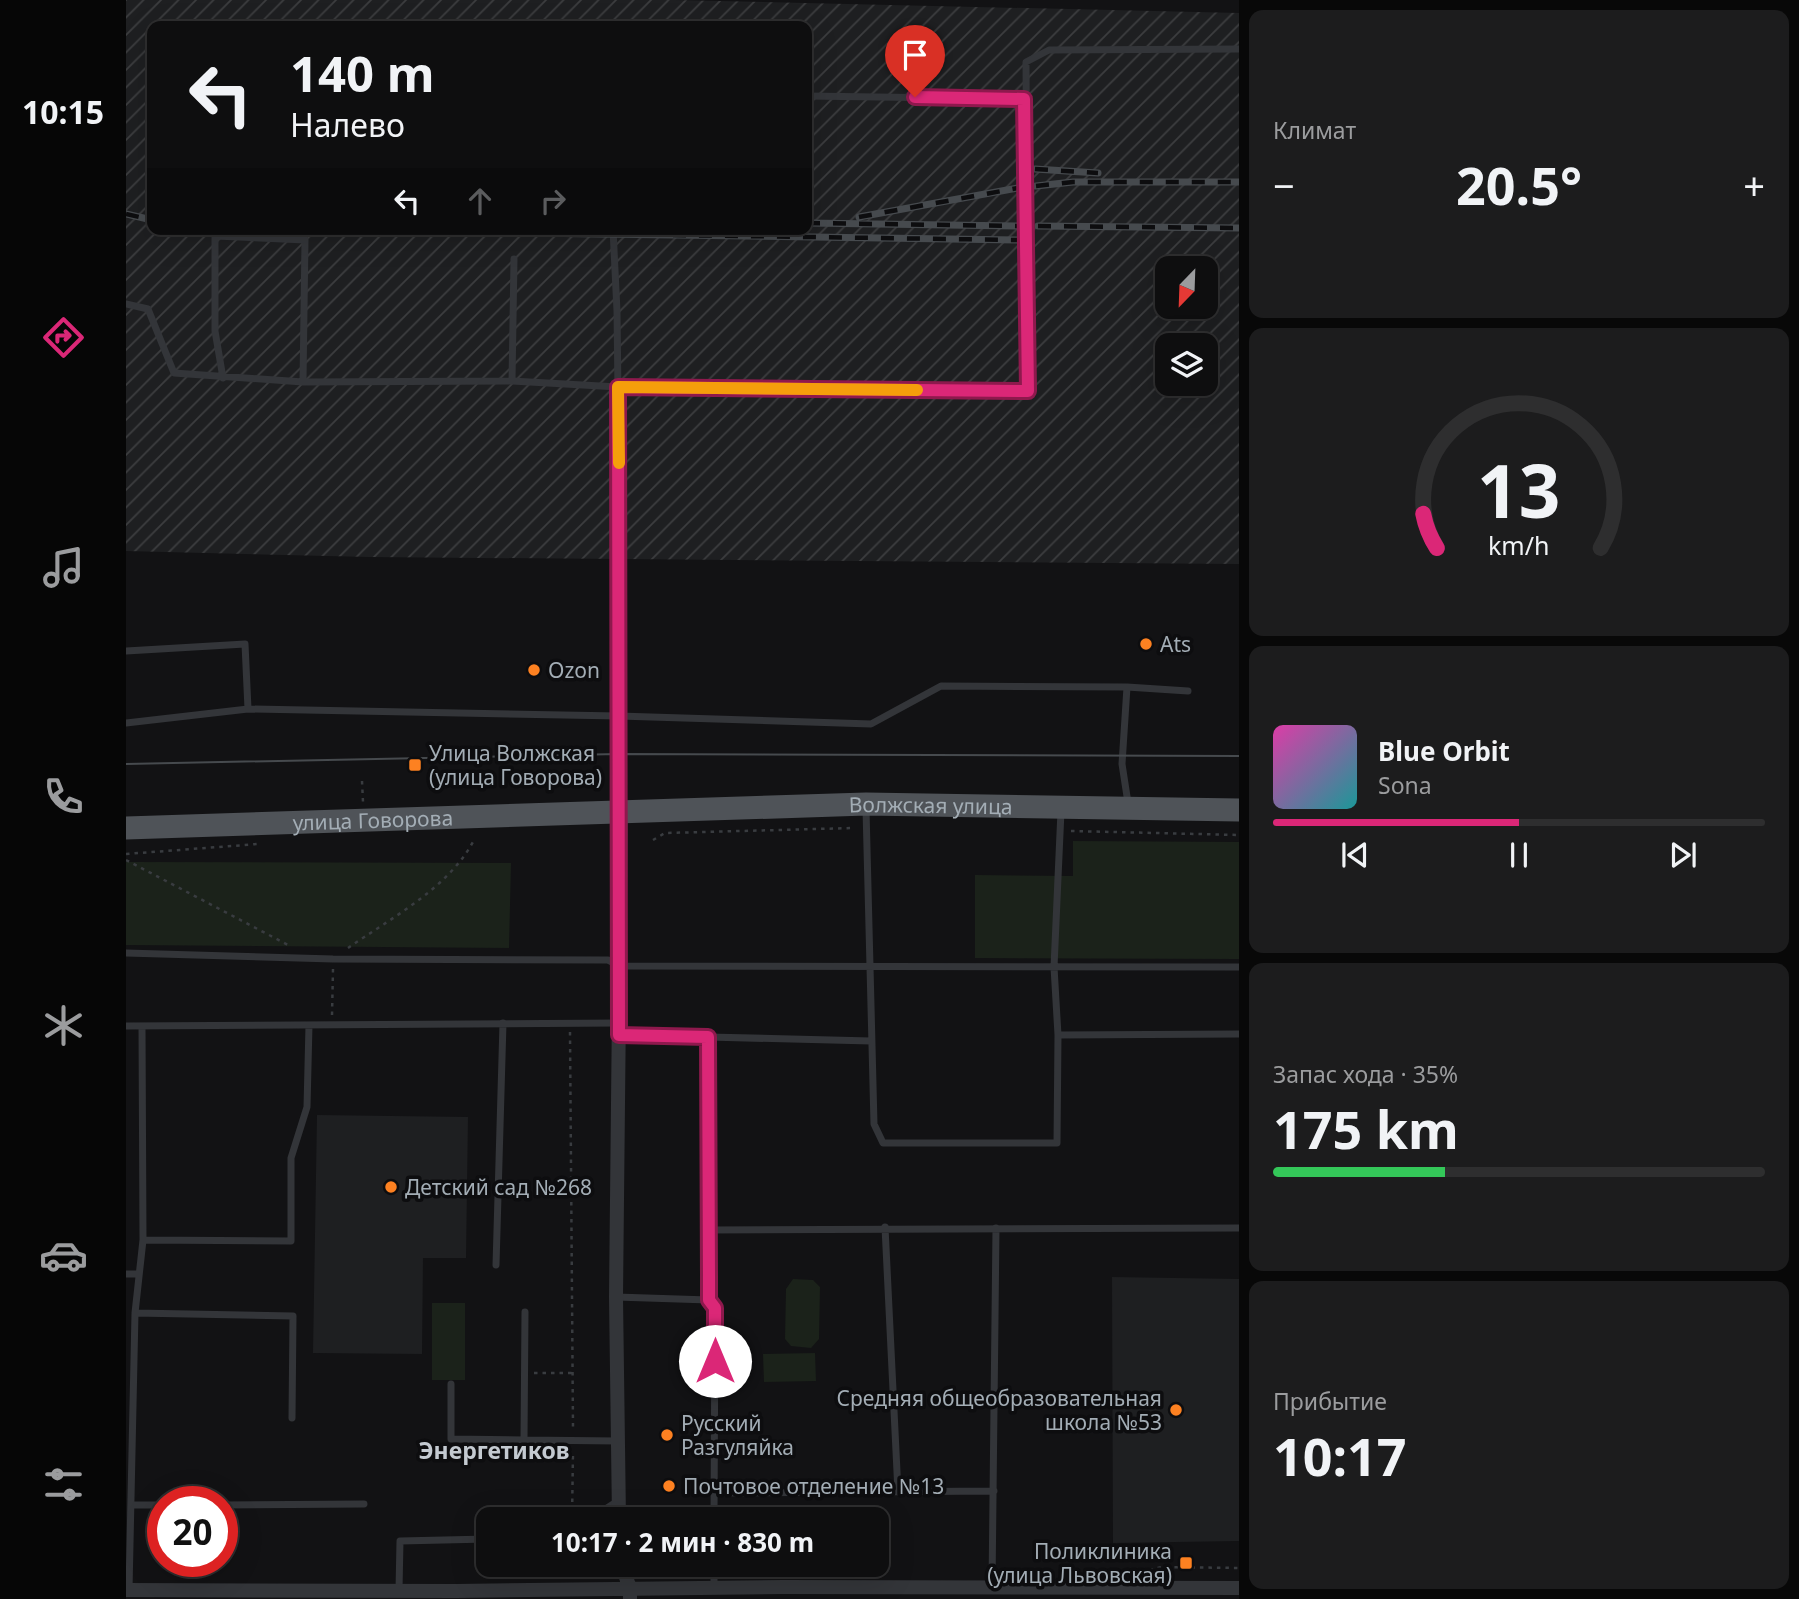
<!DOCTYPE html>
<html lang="ru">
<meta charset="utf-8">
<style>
:root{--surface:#0e0e0f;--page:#1c1c1d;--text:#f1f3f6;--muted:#9b9c9e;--line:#2e2e2f;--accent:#db2777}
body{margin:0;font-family:"Noto Sans",sans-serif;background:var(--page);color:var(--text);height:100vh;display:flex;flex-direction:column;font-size:26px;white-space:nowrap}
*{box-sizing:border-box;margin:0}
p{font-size:23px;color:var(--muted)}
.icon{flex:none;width:38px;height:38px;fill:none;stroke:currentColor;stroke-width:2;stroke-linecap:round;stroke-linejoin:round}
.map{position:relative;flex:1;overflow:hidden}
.drawer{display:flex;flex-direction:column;gap:10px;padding:10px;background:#080808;width:560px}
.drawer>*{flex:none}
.hud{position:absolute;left:21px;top:21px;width:665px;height:214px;border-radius:14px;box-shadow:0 7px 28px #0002,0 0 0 2px var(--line);background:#0e0e0f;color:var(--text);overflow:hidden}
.needle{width:46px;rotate:203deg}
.buttons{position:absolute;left:1029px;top:256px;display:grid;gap:14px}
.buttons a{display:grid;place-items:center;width:63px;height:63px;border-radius:14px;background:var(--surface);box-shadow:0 7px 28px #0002,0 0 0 2px var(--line);font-size:35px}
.speed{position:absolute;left:21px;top:1486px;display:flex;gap:14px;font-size:35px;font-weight:700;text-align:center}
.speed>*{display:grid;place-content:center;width:91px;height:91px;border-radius:50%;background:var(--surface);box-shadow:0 7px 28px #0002,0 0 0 2px var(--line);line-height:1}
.speed .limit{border:10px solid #d22;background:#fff;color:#111}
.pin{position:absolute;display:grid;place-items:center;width:60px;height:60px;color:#fff;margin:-72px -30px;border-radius:50% 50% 50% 0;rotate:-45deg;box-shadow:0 0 7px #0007}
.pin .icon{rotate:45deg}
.me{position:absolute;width:77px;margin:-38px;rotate:0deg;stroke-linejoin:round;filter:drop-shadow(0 0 5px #0008)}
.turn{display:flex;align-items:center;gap:24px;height:147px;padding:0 28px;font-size:32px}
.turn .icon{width:91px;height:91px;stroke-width:2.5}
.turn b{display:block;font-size:49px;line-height:60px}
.lanes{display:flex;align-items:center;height:66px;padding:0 28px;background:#0003;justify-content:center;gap:35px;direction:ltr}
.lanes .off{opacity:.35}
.big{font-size:52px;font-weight:700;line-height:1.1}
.drawer .tile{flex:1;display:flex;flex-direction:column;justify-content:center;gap:10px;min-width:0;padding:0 24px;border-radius:14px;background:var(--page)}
.drawer .dial{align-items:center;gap:0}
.dial svg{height:182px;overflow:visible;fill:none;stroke:var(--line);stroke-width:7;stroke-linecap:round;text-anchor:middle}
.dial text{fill:var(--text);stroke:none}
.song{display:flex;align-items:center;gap:21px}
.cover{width:84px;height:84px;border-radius:10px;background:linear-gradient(135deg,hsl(320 70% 55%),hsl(180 70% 35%))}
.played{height:7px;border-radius:4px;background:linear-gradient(90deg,var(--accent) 50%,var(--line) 50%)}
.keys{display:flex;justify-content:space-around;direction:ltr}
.heat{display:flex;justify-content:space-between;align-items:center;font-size:38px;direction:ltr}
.charge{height:10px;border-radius:5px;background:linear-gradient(90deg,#34c759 35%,var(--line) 0)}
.trip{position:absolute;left:350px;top:1507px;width:413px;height:70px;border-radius:14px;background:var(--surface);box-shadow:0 7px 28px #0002,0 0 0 2px var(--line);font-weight:700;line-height:70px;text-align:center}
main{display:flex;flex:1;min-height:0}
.tabs{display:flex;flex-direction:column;width:126px;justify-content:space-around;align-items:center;background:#060606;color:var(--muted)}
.tabs .icon{width:49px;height:49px}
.tabs .on{color:var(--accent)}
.tabs b{font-size:32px;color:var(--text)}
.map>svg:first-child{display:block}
.built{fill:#1e1f21}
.industrial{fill:url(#industrial-furrows);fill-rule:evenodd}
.green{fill:#1b221a}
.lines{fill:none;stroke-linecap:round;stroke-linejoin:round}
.path{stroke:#393c40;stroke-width:2.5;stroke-dasharray:3.5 5;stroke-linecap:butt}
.lane{stroke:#333539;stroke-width:7}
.street{stroke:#333539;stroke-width:14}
.primary{stroke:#4f5358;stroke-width:23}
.tram{stroke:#464a4e;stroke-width:2}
.rail-casing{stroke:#464a4e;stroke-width:7}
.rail{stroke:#0d0d0f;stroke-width:4.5;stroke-dasharray:13;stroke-linecap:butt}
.route-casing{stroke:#8e194d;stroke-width:18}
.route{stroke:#db2777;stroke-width:12}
.slow{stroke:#f59e0b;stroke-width:12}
.poi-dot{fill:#fd8121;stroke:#0d0d0f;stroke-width:2.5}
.labels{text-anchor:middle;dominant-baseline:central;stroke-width:7;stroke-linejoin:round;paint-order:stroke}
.poi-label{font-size:21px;fill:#a3adb5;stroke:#0d0d0f;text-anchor:start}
.street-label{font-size:21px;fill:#a3adb5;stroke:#0d0d0f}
.neighbourhood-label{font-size:23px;font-weight:bold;fill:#c4cad1;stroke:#0d0d0f}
</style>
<main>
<nav class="tabs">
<b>10:15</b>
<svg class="icon on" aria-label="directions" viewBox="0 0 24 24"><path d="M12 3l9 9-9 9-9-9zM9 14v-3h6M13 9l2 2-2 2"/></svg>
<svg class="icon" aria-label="music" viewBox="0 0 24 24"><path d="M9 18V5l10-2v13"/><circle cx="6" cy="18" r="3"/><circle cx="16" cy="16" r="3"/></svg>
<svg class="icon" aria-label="phone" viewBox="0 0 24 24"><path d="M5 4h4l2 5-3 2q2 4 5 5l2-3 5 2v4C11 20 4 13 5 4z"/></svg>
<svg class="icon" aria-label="climate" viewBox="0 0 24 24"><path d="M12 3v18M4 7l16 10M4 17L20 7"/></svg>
<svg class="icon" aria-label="car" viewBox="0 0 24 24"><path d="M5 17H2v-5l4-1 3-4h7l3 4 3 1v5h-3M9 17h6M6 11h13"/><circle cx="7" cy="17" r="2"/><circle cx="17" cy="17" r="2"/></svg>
<svg class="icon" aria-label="filters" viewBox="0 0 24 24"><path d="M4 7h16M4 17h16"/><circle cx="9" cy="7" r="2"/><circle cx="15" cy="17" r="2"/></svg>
</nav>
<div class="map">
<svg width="1113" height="1599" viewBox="0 0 1113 1599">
<defs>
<pattern id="industrial-furrows" width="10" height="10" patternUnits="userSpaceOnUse" patternTransform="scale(1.75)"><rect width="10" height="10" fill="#1e1f21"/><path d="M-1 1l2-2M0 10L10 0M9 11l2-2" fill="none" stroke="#3c3d3f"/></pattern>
</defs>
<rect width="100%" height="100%" fill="#121214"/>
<path class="built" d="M191 1115 342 1117 340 1258H297L296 1354 187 1353Z
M986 1277 1113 1279V1541L987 1543Z"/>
<path class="industrial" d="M0 0H548L1113 13V564L244 557 0 551ZM26 26H681V229H26ZM1041 268H1080V306H1041ZM1041 345H1080V383H1041Z"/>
<path class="green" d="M947 841 1113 842V959L849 958V875L947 876Z
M0 862 385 863 383 948 0 945Z
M667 1279 687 1280 694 1287 693 1339 685 1348 665 1346 659 1339 660 1289Z
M306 1303H339V1380H306Z
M689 1353 690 1381 638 1382 637 1354Z"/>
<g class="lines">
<path class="path" d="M236 781 237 802
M945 831 1113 835
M527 840 539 833 728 828
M0 854 132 844
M0 860 164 946
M222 948C265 918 323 888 348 840
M206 1015 207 969
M444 1032 447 1428
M408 1373H447
M446 1519 447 1452
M458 1564 479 1568
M521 1567 530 1573
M1015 1572 1036 1567 1113 1568"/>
<path class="lane" d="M681 96 898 99
M89 229V331L97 378
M487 229 491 311 494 558 492 772 495 809
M89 236 179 240 177 382
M0 304 22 309 48 373 177 382 386 381 492 387 902 391 900 62 923 50 1113 49
M386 381 388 259
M0 651 119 644 122 709
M1001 687 996 764 1002 803
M0 723 122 709 493 716 745 724 815 686 1001 687 1062 691
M740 809 748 1124 757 1143H931L932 1035 928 967 935 811
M0 953 207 959 482 960 494 966 1113 967
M0 1026 492 1023
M493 1035 582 1037 583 1300 589 1308 588 1519
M932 1035 1113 1034
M582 1037 745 1041
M759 1227 772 1492
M582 1230 1113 1228
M17 1240 165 1241V1158L181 1107 183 1025
M370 1265 377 1023
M0 1274H12
M490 1297 583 1300
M399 1312 398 1440 492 1441
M9 1313 167 1316 166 1418
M325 1384V1439L398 1440
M588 1493 868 1491
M7 1505H37
M96 1505 238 1504
M464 1519 492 1501
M588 1564V1587
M866 1587 870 1228
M3 1590 9 1313 17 1240 16 1026
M273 1590 274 1541 362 1539"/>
<path class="street" d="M493 1519 490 1297 495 813
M495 1564 504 1588V1599
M0 1590 330 1591 657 1587 1113 1588"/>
<path class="primary" id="s1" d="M0 828 740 804 1113 810"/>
<path class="tram" d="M0 764 492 754 1113 756"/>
<defs>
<path id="rail" d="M909 169 972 173
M910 186 947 182H1113
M0 214 26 220
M733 217 892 188
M681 223 891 226
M912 226 1113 228
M131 229 891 240"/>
</defs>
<use href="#rail" class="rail-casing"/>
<use href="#rail" class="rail"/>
</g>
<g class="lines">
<defs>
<path id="route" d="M589 1361V1308L583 1300V1277L582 1037 493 1035 492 387 902 391 898 99 789 97"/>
</defs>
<use href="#route" class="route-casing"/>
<use href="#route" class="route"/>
<path class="slow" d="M493 463 492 387 791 390"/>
</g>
<g class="poi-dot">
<circle cx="1020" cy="644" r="7"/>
<circle cx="408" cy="670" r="7"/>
<rect x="282" y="758" width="14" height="14" rx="3.5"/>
<circle cx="265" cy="1187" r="7"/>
<circle cx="1050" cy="1410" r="7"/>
<circle cx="541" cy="1435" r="7"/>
<circle cx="543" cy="1486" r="7"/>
<rect x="1053" y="1556" width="14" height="14" rx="3.5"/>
</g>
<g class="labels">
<g class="poi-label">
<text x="1034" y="644">Ats</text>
<text x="422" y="670">Ozon</text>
<text x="303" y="753">Улица Волжская<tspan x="303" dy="24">(улица Говорова)</tspan></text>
<text x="279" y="1187">Детский сад №268</text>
<text x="1036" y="1398" text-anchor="end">Средняя общеобразовательная<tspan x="1036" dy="24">школа №53</tspan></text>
<text x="555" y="1423">Русский<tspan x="555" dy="24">Разгуляйка</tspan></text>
<text x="557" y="1486">Почтовое отделение №13</text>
<text x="1046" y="1551" text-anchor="end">Поликлиника<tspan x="1046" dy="24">(улица Львовская)</tspan></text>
</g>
<g class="street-label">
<text stroke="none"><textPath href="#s1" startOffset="805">Волжская улица</textPath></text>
<text stroke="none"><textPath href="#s1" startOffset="247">улица Говорова</textPath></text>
</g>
<g class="neighbourhood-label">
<text x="368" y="1450">Энергетиков</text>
</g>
</g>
</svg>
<div class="buttons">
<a><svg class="needle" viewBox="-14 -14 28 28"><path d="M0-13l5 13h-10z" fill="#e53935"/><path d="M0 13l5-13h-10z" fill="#9b9c9e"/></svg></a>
<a><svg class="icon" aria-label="layers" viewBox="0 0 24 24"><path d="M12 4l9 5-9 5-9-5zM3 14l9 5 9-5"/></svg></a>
</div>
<div class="speed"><div class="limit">20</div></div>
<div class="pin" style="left:789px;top:97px;background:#d93025"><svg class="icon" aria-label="arrive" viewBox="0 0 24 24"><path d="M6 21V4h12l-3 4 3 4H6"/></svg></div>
<svg class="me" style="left:589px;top:1361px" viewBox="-20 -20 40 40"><circle r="19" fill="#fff"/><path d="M0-13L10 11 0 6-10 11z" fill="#db2777"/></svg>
<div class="trip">10:17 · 2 мин · 830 m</div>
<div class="hud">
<div class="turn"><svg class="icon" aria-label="left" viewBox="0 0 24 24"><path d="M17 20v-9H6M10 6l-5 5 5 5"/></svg><div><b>140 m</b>Налево</div></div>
<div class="lanes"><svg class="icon" aria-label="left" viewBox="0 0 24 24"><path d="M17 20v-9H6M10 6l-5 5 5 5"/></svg><svg class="icon off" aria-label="ahead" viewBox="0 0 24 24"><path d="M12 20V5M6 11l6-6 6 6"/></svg><svg class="icon off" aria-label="right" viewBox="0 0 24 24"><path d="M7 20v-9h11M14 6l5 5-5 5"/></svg></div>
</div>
</div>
<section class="drawer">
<div class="tile"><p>Климат</p>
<div class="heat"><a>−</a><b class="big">20.5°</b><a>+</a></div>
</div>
<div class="tile dial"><svg viewBox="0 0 100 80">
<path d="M14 69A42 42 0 1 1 86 69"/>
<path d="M14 69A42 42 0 0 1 8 54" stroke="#db2777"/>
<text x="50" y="56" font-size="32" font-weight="700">13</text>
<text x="50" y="72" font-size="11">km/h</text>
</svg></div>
<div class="tile">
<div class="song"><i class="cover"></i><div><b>Blue Orbit</b><p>Sona</p></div></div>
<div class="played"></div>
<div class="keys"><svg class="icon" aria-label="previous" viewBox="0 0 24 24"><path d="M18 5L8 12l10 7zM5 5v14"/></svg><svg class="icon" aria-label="pause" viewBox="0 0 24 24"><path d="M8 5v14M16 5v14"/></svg><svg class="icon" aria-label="next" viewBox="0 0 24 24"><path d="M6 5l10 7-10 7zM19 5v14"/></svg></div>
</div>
<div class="tile"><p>Запас хода · 35%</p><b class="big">175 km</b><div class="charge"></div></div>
<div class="tile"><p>Прибытие</p><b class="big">10:17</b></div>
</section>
</main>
